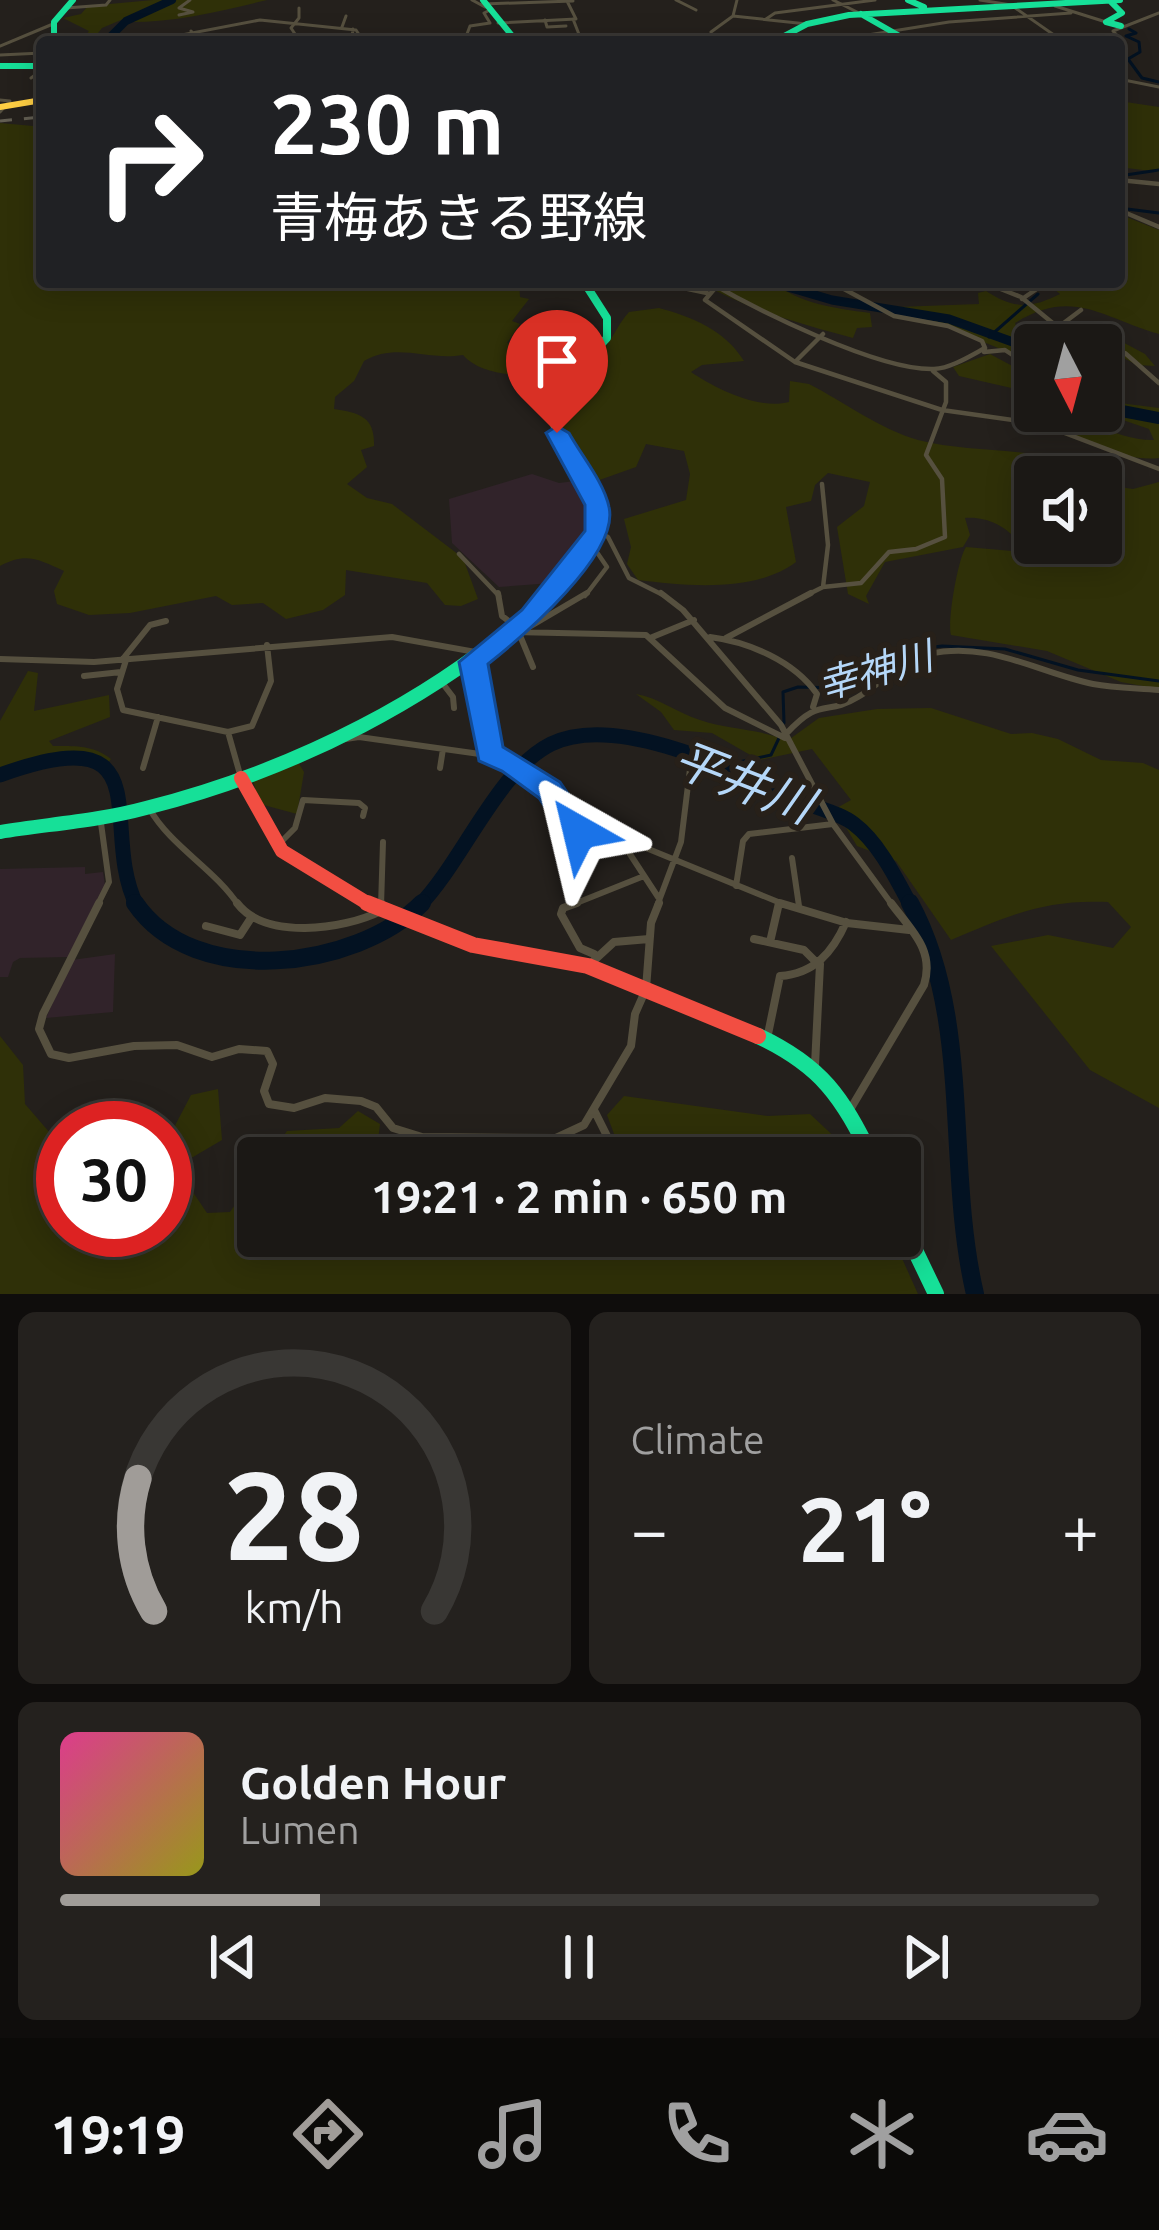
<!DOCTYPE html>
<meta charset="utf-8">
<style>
:root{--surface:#1b1815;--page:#24211e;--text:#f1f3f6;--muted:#a0a0a0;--line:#393734;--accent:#a09c98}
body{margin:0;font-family:Ubuntu,"Noto Sans JP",sans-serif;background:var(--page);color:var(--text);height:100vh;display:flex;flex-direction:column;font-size:45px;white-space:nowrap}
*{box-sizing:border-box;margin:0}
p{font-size:39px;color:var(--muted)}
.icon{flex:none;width:66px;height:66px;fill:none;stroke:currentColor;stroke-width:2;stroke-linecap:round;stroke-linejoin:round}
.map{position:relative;height:1294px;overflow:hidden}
.sheet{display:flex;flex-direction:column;gap:18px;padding:18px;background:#0f0d0c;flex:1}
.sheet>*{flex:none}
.guide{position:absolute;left:36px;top:36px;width:1089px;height:252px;border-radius:12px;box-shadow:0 6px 30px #0003,0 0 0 3px var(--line);background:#202124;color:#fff;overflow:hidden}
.needle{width:78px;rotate:174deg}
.tools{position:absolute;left:1014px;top:324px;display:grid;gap:24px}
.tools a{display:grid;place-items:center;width:108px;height:108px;border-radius:12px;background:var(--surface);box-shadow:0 6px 30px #0003,0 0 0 3px var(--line);font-size:60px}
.speed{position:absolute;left:36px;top:1101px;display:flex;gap:24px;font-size:60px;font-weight:700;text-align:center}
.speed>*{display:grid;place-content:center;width:156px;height:156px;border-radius:50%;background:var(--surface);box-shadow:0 6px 30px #0003,0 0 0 3px var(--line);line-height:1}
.speed .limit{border:18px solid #d22;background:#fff;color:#111}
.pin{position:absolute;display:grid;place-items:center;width:102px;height:102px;color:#fff;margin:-123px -51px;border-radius:50% 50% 50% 0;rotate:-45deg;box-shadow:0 0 12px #0007}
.pin .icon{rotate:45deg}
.me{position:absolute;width:132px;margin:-66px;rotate:323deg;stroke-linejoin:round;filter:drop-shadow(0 0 9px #0008)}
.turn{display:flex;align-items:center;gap:42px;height:252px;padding:0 36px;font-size:54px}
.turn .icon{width:156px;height:156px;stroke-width:2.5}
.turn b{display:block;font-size:84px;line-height:102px}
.big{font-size:90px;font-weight:700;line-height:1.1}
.sheet .widget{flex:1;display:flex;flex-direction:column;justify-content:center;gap:18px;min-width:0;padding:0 42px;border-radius:18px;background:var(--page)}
.sheet .dial{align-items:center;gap:0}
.dial svg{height:312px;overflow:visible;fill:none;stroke:var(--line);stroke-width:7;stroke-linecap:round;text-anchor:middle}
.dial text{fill:var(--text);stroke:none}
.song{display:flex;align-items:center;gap:36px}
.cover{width:144px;height:144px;border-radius:18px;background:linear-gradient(135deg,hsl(330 70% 55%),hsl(60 70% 35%))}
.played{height:12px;border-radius:6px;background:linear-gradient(90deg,var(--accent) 25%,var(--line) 25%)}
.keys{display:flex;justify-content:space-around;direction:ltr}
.heat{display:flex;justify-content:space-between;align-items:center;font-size:66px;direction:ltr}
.sheet .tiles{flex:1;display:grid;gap:18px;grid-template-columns:1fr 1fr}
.widget:last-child{grid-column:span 2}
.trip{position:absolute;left:237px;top:1137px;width:684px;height:120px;border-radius:12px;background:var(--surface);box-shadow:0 6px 30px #0003,0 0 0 3px var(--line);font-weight:700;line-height:120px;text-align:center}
.tabs{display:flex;height:192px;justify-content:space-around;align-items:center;background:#0b0a08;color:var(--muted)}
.tabs .icon{width:84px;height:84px}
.tabs .current{color:var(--accent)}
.tabs b{font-size:54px;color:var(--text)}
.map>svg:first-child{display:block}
.education{fill:#31232a}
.green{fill:#2f3008;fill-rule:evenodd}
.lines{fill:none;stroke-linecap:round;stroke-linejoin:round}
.stream{stroke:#031222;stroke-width:3}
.river-far4{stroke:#031222;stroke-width:8}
.river-far3{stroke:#031222;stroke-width:9}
.river-far2{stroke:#031222;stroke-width:12}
.river-far1{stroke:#031222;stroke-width:15}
.river{stroke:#031222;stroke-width:18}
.street-far3{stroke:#56503f;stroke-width:3}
.street-far2{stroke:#56503f;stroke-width:4.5}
.street-far1{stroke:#56503f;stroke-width:6}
.street{stroke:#56503f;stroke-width:8}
.fast-far4{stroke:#16e098;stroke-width:6}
.fast-far3{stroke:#16e098;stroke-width:8}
.fast-far2{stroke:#16e098;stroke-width:10}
.fast-far1{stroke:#16e098;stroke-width:14}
.fast{stroke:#16e098;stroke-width:16}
.slow{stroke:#ffcf43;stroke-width:6}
.jam-far1{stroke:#f24e42;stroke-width:14}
.jam{stroke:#f24e42;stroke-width:16}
.rail{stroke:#625e52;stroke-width:3;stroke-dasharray:12 12;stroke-linecap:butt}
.route{fill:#1a73e8;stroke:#114b97;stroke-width:3}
.labels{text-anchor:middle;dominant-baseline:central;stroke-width:12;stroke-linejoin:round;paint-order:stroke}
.water-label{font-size:39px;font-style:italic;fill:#b5d7f8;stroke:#272019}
.near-water-label{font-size:48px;font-style:italic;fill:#b5d7f8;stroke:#272019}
</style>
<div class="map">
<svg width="1159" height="1294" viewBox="0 0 1159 1294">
<rect width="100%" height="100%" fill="#24201c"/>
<path class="education" d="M532 474 559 483 575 481 592 517 591 530 552 583 499 587 452 543 449 499Z
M85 867V874L103 872 105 885 68 957 20 958 13 962 8 977H0V869Z
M115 954 113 1012 46 1018 72 960Z"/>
<path class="green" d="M153 0H267C221 11 177 22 130 22L128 17 102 28 94 38 96 42H81L89 31 63 18 81 14 88 6Z
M1119 101 1159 107V172L1119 167Z
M42 117V282H519L520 297 529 299 512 321 520 324 507 343 557 354 544 376C519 376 480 375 463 355 427 361 397 342 364 361L354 381 335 397 334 409C360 413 375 417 374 446L361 450 367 467 347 484 367 498 392 504 463 558 478 599 461 606 445 605 427 583 346 570 345 595 323 610 286 619 263 603 232 605 216 596 130 613 89 615 57 604 54 591 64 571C38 559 26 552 0 566V123L33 126Z
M1119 214 1159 230V334C1102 318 1073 287 1015 323L1018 331 1077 343 1090 338 1072 326 1085 322 1145 354 1155 366 1137 365 1116 354 1101 358V345H1035V361L1028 360 897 307 979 304 978 293 986 291C1014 309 1030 309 1060 294L1046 282H1119Z
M700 282H772C801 304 834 308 870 313L872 327 857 328 853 338C804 325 743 308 700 282Z
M659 308C692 317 725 330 744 361L702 365 691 372C716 389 759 410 789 402L790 381 809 384C844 402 880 429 918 440 982 456 1051 444 1111 476L1113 486 1133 489 1159 482V689L1121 682 1047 651 951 635C947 622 958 558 966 547L1023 552C1014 529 989 516 965 518L970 535 963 547 885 562 866 596 869 604 848 594 837 527 864 506 870 482 828 473 815 485 811 501 786 507 796 562C755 593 686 586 638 580L627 564 631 547 624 519 686 500 690 474 684 451 646 444 636 467 591 483C578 460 548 423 562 394 570 378 591 364 602 351 613 339 617 325 629 312ZM1035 477H1101V543H1035Z
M990 354 1035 378V406L1020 390 959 376 953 367Z
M1120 403 1159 408V458C1123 463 1066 435 1041 411 1080 411 1114 441 1154 440L1149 429 1117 418Z
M28 671 38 673 34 711 109 695 110 717 49 741 53 746C76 746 93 745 111 759L107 764 60 757 0 774V721Z
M636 694C660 698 677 713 700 720 728 730 758 728 787 741L819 718 877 709 931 708 1011 734 1032 733 1058 739 1101 760 1143 763 1159 770V1108L1090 1070 991 946 1048 935 1113 948 1131 927 1108 902C1043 899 1009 916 951 940L896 861 857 846 835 809 851 800 812 749 759 760 712 733 674 730 661 712Z
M298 762 304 772 297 814 260 804 253 781Z
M0 1036 23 1065 25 1104 63 1148V1230H165V1137H169L191 1095 218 1089 222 1140 176 1167 207 1213 230 1212 258 1172V1236H586L596 1244 610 1247 620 1236H892L918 1294H0Z
M624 1096 768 1116 810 1114 857 1158H623L607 1115Z
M358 1111 380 1124 376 1158H268L287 1131 339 1128Z"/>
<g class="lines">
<path class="stream" d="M1129 29 1136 33 1126 36 1139 42 1140 52 1128 59 1142 78 1159 82
M1119 176 1159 170
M1119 208 1159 213
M989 337 1038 294
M784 723 783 692 798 687 842 688 919 649 942 646 1005 649 1078 670 1159 681
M716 767 771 755 779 738"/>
<path class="river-far4" d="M105 42 126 21 172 0"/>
<path class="river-far3" d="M771 282 832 300 949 319 1035 350"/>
<path class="river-far2" d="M1027 348 1035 350
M1101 407 1159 418"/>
<path class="river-far1" d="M0 775C167 715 97 827 137 906
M419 906C463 861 497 771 551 744 618 711 741 774 803 802 819 809 840 813 854 824 879 843 896 878 911 906"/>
<path class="river" d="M135 903C194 990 356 969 422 903
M910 903C973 1019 945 1166 975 1294"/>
<path class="street-far3" d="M472 0 485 7
M676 0 696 10
M833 0 861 14
M980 0 1011 5 1064 42
M483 4 573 1
M1055 6 1106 22
M66 8 106 5 110 0
M299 8V18L291 28 299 40
M179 15 193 12 179 8 190 0
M733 16 807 24
M573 19 582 42
M766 19 775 13 875 0
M545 20 547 27 566 26
M498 23 576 19 567 1
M342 27 346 16
M711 32 733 16 737 0
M787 35 813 42
M145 42 260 20 356 30 364 42
M187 42 198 40 191 31
M287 42H306
M333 42 352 37 353 29
M464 42 470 26 490 23 484 13 488 11
M824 42 949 22 1071 13
M1119 43 1123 42 1113 31 1159 13
M0 46 53 24
M1119 47 1123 51 1119 52
M0 55 42 53
M31 78 42 70
M1119 79 1159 87
M0 100 10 101 0 112"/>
<path class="street-far2" d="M1119 180 1159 184
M1119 210 1159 227
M655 282 707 293
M709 282C757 310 879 371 934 369 951 368 970 356 985 348L982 341 948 326 894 316 831 282
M968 282 985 286
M983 282 1021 297 1060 329 1125 353 1159 383
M716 287 705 300 795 362 942 410 1041 424 1159 469
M590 291 603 282
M1022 299 1044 284 1039 282
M1057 328 1081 310
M984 352 1005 350 1035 370
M796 361 823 334
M822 484 828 545 823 587
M598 532 608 537 629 578 665 596
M459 554 499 596
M585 596 607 567 592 545
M805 596 823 587 861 583 889 552 916 549 945 537 942 479 926 455 946 402V382L933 371"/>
<path class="street-far1" d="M498 593 502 616 518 628
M661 593 683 610 781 725 833 824 893 906
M514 632 646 635 725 708 785 738
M710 637C749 642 794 661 817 694L813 707
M650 638 694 620
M726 638 811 593
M0 659 94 662 392 637 481 653
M122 660 150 625 166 621
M126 660 117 689 123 710 228 732 241 778
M473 661 484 700 489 752
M533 667 519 633 587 593
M84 676 121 672
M440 680 453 697 454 708
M228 732 252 726 271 681 267 645
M786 734C822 695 825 717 858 697 882 683 900 661 929 654 988 640 1039 673 1093 684 1115 688 1138 688 1159 690
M339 740 359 737 501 757 550 790 583 835 646 848 788 906
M143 768 158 717
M440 768 443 749
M149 808C171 847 214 868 239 906
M280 843 295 828 303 800 359 803 365 808 363 816
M624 845 658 897
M792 858 799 906
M736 886 743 841 749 834 833 824
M97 906 109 882 100 816
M381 906 383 842
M569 906 644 876
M657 906 681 842 690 769"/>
<path class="street" d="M99 903 43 1014 39 1029 51 1054 69 1058 134 1046 177 1045 212 1057 239 1049 267 1051 273 1064 264 1091 269 1104 294 1108 325 1098 361 1101 376 1107 393 1128 422 1137 556 1138 584 1125 631 1046 635 1014 646 989 651 923 659 903
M237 903C265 940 343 930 381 911V903
M577 903 563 908 561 914 580 948 594 954
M780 903 847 923 909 930
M206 926 240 935 251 918
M754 939 804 950 818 964
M770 942 779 903
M588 966 614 942 649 939
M767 1039 780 976C814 974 833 952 846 922
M815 1065 820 964
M851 1108 924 985C935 950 911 930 891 903
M594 1110 618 1158"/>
<path class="fast-far4" d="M483 0 517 42
M908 0 924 7
M1110 1 1122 13 1106 22 1121 26
M861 14 910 42H937
M54 42V22L73 0
M773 42 807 24 849 15 1120 0
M0 66H42"/>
<path class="fast-far3" d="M584 282 607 318V338L595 351"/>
<path class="fast-far2" d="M548 596C610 537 608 522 567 452 560 439 552 423 554 408 558 383 581 365 598 348"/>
<path class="fast-far1" d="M0 832C49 824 98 821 146 808 292 771 441 698 551 593"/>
<path class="fast" d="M758 1036C822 1066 842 1097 872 1158
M900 1219 936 1294"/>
<path class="slow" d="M0 107 42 100"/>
<path class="jam-far1" d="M241 778 282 851 372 906"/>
<path class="jam" d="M367 903 473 945 588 966 758 1036"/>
<path class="rail" d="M0 121 42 117"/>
</g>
<path class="route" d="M557 426 569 433C581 455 604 482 609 507 620 554 522 637 488 664L503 747 560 782 594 832 590 841H568L539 798 502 771 479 761 459 662 522 610 585 531V505L546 433Z"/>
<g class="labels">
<g class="water-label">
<text transform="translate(875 670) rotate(-16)">幸神川</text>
</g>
<g class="near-water-label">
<text transform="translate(744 781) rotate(21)">平井川</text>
</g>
</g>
</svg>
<div class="tools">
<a><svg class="needle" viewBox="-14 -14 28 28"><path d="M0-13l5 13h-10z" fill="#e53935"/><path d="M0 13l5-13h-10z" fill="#a0a0a0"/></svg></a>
<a><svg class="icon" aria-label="sound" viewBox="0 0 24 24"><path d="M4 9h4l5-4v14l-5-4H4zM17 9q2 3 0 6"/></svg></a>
</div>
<div class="speed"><div class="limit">30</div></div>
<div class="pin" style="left:557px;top:433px;background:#d93025"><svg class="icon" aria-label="arrive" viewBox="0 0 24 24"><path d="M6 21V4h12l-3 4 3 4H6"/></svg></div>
<svg class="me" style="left:579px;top:832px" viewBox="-20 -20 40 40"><path d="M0-17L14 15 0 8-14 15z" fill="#1a73e8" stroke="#fff" stroke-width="4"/></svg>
<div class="trip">19:21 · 2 min · 650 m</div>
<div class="guide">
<div class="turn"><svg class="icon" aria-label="right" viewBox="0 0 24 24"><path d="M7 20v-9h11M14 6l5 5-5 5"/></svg><div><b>230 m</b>青梅あきる野線</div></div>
</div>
</div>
<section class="sheet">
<div class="tiles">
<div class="widget dial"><svg viewBox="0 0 100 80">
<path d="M14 69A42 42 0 1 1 86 69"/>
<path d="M14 69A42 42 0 0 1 10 35" stroke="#a09c98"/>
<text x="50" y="56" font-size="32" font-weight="700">28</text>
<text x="50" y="72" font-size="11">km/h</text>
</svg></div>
<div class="widget"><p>Climate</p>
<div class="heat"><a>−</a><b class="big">21°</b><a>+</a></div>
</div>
<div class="widget">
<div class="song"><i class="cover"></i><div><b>Golden Hour</b><p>Lumen</p></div></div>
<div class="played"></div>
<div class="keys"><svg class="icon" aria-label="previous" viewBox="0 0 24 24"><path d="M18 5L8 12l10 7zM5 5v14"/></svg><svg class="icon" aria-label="pause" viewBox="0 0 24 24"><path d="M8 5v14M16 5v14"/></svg><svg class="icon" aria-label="next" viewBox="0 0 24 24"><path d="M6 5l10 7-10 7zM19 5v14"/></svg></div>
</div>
</div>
</section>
<nav class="tabs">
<b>19:19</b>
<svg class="icon current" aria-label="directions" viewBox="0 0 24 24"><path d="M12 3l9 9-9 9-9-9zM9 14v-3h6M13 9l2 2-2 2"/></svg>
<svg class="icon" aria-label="music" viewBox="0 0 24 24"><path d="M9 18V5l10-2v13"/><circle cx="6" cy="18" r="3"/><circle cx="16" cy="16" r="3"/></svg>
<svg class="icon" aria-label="phone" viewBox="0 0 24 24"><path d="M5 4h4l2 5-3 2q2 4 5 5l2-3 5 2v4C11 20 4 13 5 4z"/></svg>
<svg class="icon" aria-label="climate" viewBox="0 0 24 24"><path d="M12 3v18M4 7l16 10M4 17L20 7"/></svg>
<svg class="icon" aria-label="car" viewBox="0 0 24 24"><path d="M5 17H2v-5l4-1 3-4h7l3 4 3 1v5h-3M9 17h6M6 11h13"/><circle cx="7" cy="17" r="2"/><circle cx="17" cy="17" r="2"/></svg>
</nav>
